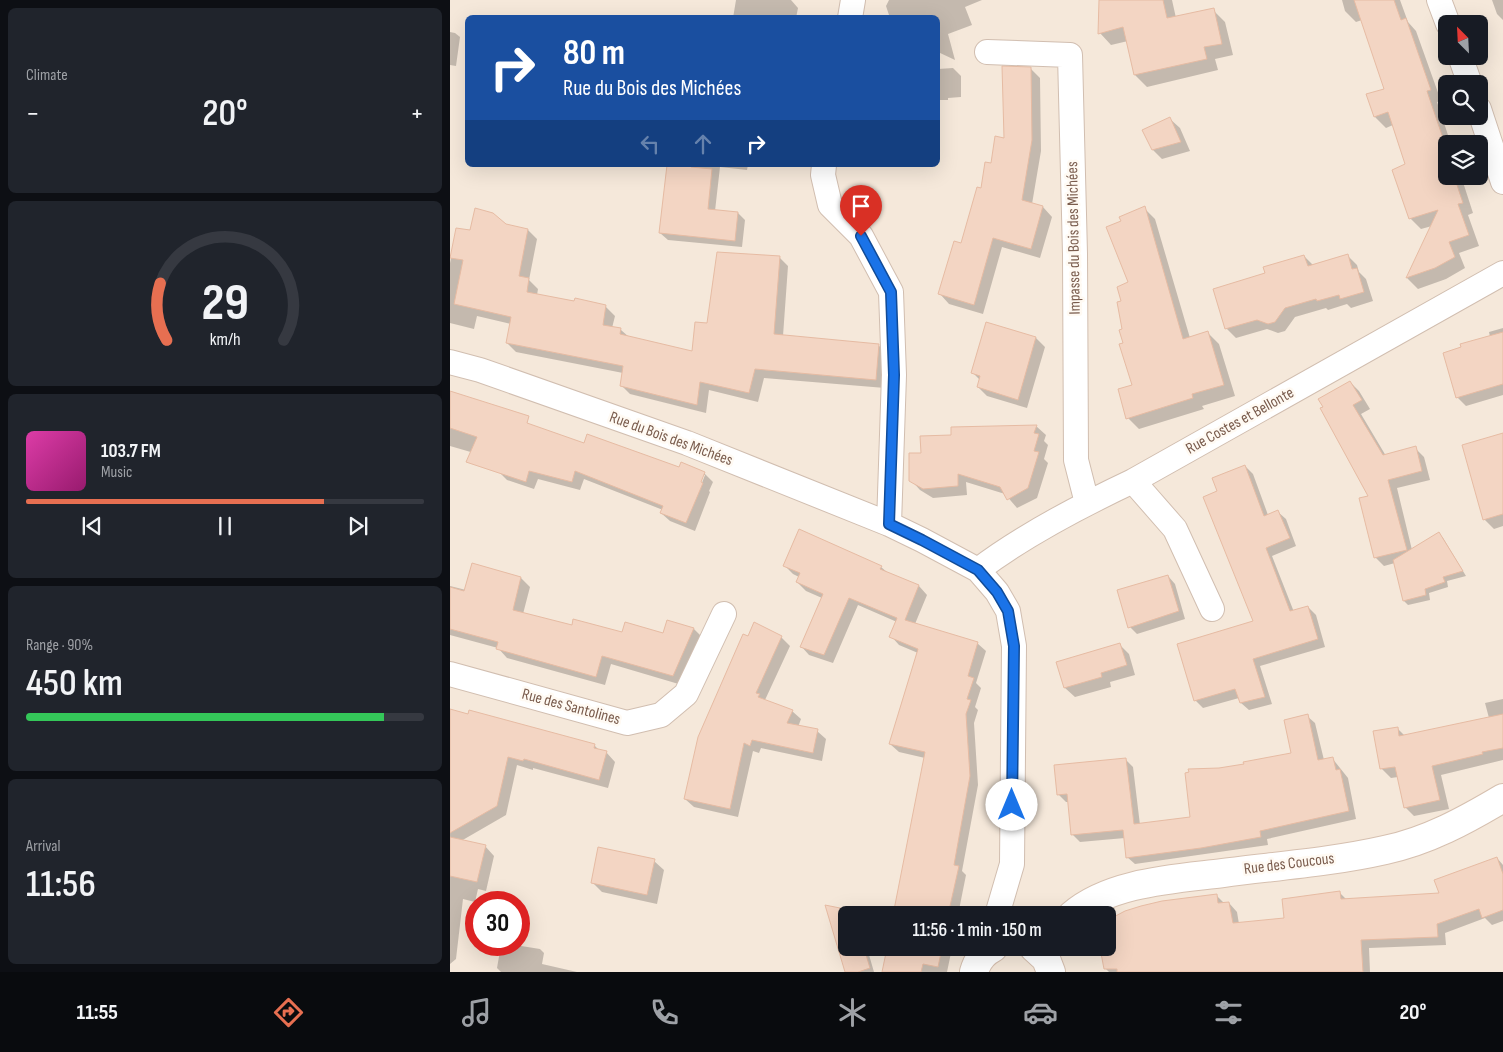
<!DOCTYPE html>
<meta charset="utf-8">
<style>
:root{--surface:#171b24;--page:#20242c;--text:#f1f3f6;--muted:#9ea1a6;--line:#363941;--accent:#e76f51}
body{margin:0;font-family:"Sofia Sans Condensed",sans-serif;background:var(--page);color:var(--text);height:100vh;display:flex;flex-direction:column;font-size:19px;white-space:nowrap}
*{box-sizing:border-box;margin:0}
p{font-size:16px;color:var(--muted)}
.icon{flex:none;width:28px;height:28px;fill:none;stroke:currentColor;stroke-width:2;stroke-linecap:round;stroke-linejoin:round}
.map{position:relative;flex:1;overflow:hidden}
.sheet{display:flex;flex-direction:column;gap:8px;padding:8px;background:#0d0f14;width:450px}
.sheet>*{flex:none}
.banner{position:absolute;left:15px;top:15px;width:475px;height:152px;border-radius:8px;box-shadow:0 5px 20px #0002;background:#1a4fa0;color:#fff;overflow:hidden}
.needle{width:32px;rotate:336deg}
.fabs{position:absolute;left:988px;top:15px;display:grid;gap:10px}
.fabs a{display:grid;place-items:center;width:50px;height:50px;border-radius:8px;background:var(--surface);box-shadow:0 5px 20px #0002;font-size:25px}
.speed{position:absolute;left:15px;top:891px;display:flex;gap:10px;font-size:25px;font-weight:700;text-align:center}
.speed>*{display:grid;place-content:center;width:65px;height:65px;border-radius:50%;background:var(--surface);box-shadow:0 5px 20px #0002;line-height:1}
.speed .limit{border:8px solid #d22;background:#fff;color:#111}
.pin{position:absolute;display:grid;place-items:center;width:42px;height:42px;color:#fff;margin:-51px -21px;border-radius:50% 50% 50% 0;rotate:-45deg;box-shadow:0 0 5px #0007}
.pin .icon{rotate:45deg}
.me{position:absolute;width:55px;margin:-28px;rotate:0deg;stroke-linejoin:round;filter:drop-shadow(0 0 4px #0008)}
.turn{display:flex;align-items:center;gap:18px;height:105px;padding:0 15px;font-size:22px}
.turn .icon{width:65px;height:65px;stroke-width:2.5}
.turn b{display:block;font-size:35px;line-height:42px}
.lanes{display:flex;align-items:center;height:48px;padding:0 15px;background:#0003;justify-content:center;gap:25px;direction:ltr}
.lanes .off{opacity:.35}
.big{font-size:38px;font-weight:600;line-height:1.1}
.sheet .card{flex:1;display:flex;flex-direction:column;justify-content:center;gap:8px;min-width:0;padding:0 18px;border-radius:8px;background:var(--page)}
.sheet .dial{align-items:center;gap:0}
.dial svg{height:130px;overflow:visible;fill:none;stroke:var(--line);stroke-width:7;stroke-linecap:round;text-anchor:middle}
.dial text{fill:var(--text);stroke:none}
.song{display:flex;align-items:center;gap:15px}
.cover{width:60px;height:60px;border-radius:8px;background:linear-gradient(135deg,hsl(320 70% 55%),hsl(320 70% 35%))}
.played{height:5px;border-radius:2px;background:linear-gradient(90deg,var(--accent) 75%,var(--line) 75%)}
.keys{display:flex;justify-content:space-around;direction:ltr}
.heat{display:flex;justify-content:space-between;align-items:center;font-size:28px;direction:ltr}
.charge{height:8px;border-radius:4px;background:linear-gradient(90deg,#34c759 90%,var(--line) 0)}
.trip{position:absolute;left:388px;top:906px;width:278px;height:50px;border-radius:8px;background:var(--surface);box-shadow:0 5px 20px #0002;font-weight:600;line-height:50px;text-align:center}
.menu{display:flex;height:80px;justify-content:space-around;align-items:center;background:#090b0e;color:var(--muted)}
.menu .icon{width:35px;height:35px}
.menu .current{color:var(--accent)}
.menu b{font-size:22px;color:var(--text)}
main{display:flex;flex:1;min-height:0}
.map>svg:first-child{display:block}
.residential{fill:#f5e8da;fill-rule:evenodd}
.shadow{fill:#0003;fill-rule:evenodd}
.building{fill:#f3d5c3;stroke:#e6bba3}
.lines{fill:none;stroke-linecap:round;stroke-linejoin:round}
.street-casing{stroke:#d1beb0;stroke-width:26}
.secondary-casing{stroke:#d6c0b0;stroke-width:30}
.street{stroke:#fff;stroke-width:24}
.secondary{stroke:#fff;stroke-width:28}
.route-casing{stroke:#114b97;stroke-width:12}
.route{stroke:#1a73e8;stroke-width:9}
.labels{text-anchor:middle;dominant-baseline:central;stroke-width:5;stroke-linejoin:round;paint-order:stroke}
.street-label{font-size:16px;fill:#7a5c4d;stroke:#fffaf3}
</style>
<main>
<section class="sheet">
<div class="card"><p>Climate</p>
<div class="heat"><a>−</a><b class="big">20°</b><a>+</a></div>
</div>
<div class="card dial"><svg viewBox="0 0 100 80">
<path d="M14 69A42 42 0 1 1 86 69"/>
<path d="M14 69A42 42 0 0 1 10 34" stroke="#e76f51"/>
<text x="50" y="56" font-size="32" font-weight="700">29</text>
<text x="50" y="72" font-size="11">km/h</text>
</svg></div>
<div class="card">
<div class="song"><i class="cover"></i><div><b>103.7 FM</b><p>Music</p></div></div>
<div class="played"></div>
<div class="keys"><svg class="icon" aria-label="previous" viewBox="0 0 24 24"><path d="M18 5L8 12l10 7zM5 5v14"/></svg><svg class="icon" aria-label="pause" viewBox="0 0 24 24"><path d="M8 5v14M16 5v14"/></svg><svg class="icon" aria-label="next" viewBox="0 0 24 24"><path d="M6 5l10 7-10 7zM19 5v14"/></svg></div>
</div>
<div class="card"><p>Range · 90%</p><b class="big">450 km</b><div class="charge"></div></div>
<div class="card"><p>Arrival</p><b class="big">11:56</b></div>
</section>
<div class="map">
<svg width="1053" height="972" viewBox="0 0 1053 972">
<rect width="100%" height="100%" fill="#fdf6ec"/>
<path class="residential" d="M0 0H1053V972H0ZM18 18H488V165H18ZM996 24H1029V56H996ZM996 84H1029V116H996ZM996 144H1029V176H996ZM26 902H69V945H26ZM396 915H656V948H396Z"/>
<path class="shadow" d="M286 0H341L348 8 346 18H283Z
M439 0H532L515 7 522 25 498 34 505 60 488 52V18H440L436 6Z
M650 0H722L726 18 763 10 775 22 783 55 765 59 768 70 697 87 685 75 678 41 661 45 650 33Z
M892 0H950L958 22 966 31 991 101 987 102 1001 144H996V176H1011L1023 213 1018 215 1029 246 1009 253 1015 268 996 279 968 289 957 278 982 226 971 229 960 218 957 164 943 125 936 128 925 117 936 89 912 20 906 22 895 11Z
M1042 0H1053V20L1047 14Z
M0 32 5 33 10 37 6 66 0 65Z
M503 68 511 76V97L498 98V100H490L489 133 488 132V69Z
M581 69 590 78 591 151 582 204 593 207 602 217 590 258 552 247 533 314 499 304 490 294 512 244 542 164 555 139Z
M720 119 730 128 740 151 712 159 703 150Z
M218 165H298L297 170 270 167 265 211 288 213 295 220 292 247 218 240 210 233Z
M694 208 705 219 740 338 758 333 769 344 785 396 752 406 754 409 689 429 678 418 683 386 674 344 673 301 680 283 673 222Z
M55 225 78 230 87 239 79 280 88 289 87 295 155 306 165 316 162 328 171 330 179 337 243 352 258 325 329 257 338 266 333 336 428 345 438 354 435 388 314 378 308 402 259 390 256 413 180 394 171 385 173 373 66 352 57 343 61 324 27 316 24 329 0 323V263L7 229 21 232Z
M897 255 907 265 909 272 916 279 923 301 901 308 897 304 878 310 876 308 845 317 835 331 828 333 817 329 786 338 776 328 816 274 854 256 863 265Z
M1053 328V395L1016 406 1007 397 1040 337 1039 332Z
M586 338 595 347 577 408 537 396 528 387 530 380 522 372Z
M900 382 909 391 920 409 911 414 936 456 965 448 974 457 980 480 947 488 962 550 989 534 993 538 1016 576 997 581 998 587 979 593 980 600 958 605 954 601 945 563 934 566 925 557 920 496 871 409Z
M0 392 38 404 31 455 0 446Z
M586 426 596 435 594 441 598 445 594 459 598 463 587 498 567 508 555 494 516 482 517 495 483 498 470 490 461 480 472 454 502 436Z
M1051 435 1053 437V526L1044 529 1034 519Z
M135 445 230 469 254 473 263 482 259 491 260 492 245 531 220 521 211 513 213 510 134 479 130 490 88 479 84 489 57 480 49 472ZM252 475H255L250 488Z
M795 466 803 474 818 515 828 512 836 519 846 546 822 556 844 612 858 607 866 615 875 647 810 666 822 704 799 710 791 703 789 698 753 708 745 700 804 622 768 492Z
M335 566 431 567 438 573 469 586 477 595 465 624 527 643 536 651 526 683 531 688 525 707 528 710 524 723 528 785 512 871 516 875 508 915H445L475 758 449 752 440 744 468 653 449 645 441 636 447 622 408 605 383 663 359 655 351 646 372 598 356 591 347 582 349 577 343 574Z
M718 576 725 584 735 619 687 634 680 627Z
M71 578 80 587 73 614 123 626 173 634H214L217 622 244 629 253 638 232 685 161 664 155 685 57 658 48 648 0 635V586L16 590Z
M331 637 340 646 315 700 342 711 351 719 348 727 367 731 376 739 372 761 311 748 309 753 303 751 288 817 244 807 235 799 298 638Z
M670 645 679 654 685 675 660 682 661 687 625 697 615 688 608 663Z
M1053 699V760L991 775 999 809 964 816 955 807 948 777 941 778 931 768 947 728 955 736 1039 718 1035 703Z
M0 710 144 745 149 750 156 752 165 762 158 788 83 768V770L67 765 56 815 11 841 35 846 44 856 36 891 28 889 25 902 13 899 6 959 0 964Z
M857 716 865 723 874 760 882 758 898 778 906 819 817 839 818 845 685 864 677 857 675 838 630 842 622 834 619 802H616L608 794 676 760 683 767 690 825 742 818 769 769 795 765 843 754Z
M1047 858 1053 865V921L1042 925 1035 918 995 933 996 945 919 948 920 972H659L655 968 652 948H656L766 895 775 904 779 903 787 912 789 924 836 919 890 893 897 900 991 894Z
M204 861 214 870 207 904 152 892 142 882Z
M377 907 404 912 407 915H396V948H417L424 972H397Z
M51 945H65L90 949 94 953 92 964 127 972H51L47 968Z
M438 948H502L497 972H436L433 970Z"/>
<path class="building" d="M649 0H713L717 18 764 8 772 44 754 47 757 59 684 75 673 27 648 34Z
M904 0H944L951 20 956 18 981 90 977 91 996 147V176H1004L1013 203 1008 204 1019 235 999 242 1005 257 985 268 956 278 988 210 959 219 942 170 955 164 938 112 924 117 916 94 934 89Z
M552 66 581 67 582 140 572 200 593 206 581 249 543 238 524 305 488 294 504 241 511 243 527 187 531 188 535 162 541 163 545 136 554 138Z
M720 117 731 142 702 150 692 130Z
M217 165H241V167L262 169 258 209 288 212 285 241 209 233Z
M695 206 733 339 758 331 774 385 742 394 743 398 676 419 668 389 682 385 669 344 673 343 669 330 672 329 667 302 671 301 667 287 678 282 656 227 671 221 669 217Z
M25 208 43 213 56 224 78 229 69 276 79 278 77 292 124 301 125 298 156 305 153 325 171 328 170 334 242 351 245 322 257 323 267 252 330 256 324 334 429 344 426 380 305 369 299 393 250 382 247 405 170 386 173 366 56 343 61 317 4 304 13 260 0 258 6 228 20 230Z
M898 254 902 269 907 268 914 292 890 299 889 295 867 301 866 299 835 308 825 322 818 324 807 320 775 329 763 289 815 273 813 267 854 255 858 266Z
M536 322 586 337 568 400 527 387 530 376 521 373Z
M1053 332V384L1006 398 993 353 1011 347 1010 344Z
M900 381 912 400 903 405 933 455 966 446 972 471 938 480 957 550 924 558 909 498 918 496 870 408 873 407 868 399Z
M0 391 79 416 77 423 134 443 137 434 229 467 231 462 255 472 251 482 253 483 236 523 210 513 213 506 125 471 122 482 79 471 76 482 16 462 27 437 0 428Z
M587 425 584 433 589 434 584 451 589 452 578 488 557 500 550 487 508 474V486L473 489 459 481V453H471L470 436 501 435V427Z
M1053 433V514L1033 520 1012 445Z
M795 465 814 516 828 510 840 538 816 548 840 611 858 606 868 639 803 659 815 697 790 703 785 689 744 701 727 644 803 621 753 497 767 491 762 478Z
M349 529 432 566 430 569 469 585 455 620 528 642 518 676 524 678 517 699 521 700 516 714 520 776 504 865 509 866 498 915H443L475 752 439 744 468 649 439 637 447 618 399 598 374 655 350 647 373 594 346 582 350 573 333 566Z
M989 532 1013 571 993 577 995 582 975 589 976 595 953 601 943 560Z
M22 563 71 577 63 610 122 625 123 619 172 632 175 622 213 633 217 620 244 628 223 676 152 656 146 677 46 649 48 642 0 629V587L14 591Z
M718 575 729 611 678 628 667 590Z
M304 622 332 636 306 693 310 694 308 697 343 710 337 723 368 729 363 753 302 740 300 746 294 743 280 809 234 799 248 737 293 634 298 636Z
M670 643 677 665 651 673 652 677 614 688 606 662Z
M0 709 18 714 19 710 145 744 144 748 157 751 149 780 74 759 73 761 58 757 47 806 0 833Z
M858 714 868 760 883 757 886 770 890 769 899 811 810 831 811 837 751 848 676 858 673 830 621 835 617 794 607 795 604 765 676 758 684 824 740 817 735 773 739 772 738 769 769 768 794 764 793 762 841 753 834 720Z
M1053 714V748L1032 752 1033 754 982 766 990 800 954 808 945 767 930 769 923 731 948 727 949 736Z
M0 837 36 845 27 882 0 876Z
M148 847 205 859 197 895 141 883Z
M1047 857 1053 874V910L1032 918 1029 909 987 924 988 937 911 940 913 972H667V969H654L650 948H656V921L675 911 691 906 712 901 767 894 768 903 779 902 783 923 834 918 832 899 890 891 891 899 989 893 984 880Z
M375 905 405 911 406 915H396V948H414L420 968 408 972H395Z
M437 948H492L488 967 473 964 471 972H432Z"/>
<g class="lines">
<defs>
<path id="street" d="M989 0 998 24
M400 18 403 0
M537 52 620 55 625 254 626 460 637 503
M1010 56 1020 84
M1029 109 1053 182
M374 165 373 175 380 205 411 236 441 292 444 375 439 524
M0 362 30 370 237 443 439 524 472 540 528 570 547 592 558 611 564 646 562 864 547 915
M683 481 725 529 762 609
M528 570C574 535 630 506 683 481L1053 273
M0 674 177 723 211 715 236 694 274 614"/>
<path id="secondary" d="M622 915C660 882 725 879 773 873 827 866 882 862 935 850 978 841 1016 820 1053 798
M584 948 596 959 601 972
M524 972C527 961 533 953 543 948"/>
</defs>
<use href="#street" class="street-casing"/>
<use href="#secondary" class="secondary-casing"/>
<use href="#street" class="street"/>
<use href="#secondary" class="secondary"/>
</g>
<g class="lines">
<defs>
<path id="route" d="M411 236 441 292 444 375 439 524 472 540 528 570 547 592 558 611 564 646 562 805"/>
</defs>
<use href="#route" class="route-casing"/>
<use href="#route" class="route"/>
</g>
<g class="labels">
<g class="street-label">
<text transform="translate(624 238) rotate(-91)">Impasse du Bois des Michées</text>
<text transform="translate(790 421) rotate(-29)">Rue Costes et Bellonte</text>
<text transform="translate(221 439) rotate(20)">Rue du Bois des Michées</text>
<text transform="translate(121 707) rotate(15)">Rue des Santolines</text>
<text transform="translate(839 864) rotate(-7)">Rue des Coucous</text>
</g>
</g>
</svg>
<div class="fabs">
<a><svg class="needle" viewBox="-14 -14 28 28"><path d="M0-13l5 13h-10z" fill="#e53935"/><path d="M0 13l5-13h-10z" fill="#9ea1a6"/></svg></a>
<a><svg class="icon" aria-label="search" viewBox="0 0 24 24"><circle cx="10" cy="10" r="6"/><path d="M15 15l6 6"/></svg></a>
<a><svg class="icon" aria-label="layers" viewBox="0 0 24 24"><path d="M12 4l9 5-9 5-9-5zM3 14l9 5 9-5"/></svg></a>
</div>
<div class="speed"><div class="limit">30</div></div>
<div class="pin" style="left:411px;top:236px;background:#d93025"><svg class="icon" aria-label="arrive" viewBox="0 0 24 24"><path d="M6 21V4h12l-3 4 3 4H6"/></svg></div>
<svg class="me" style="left:562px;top:805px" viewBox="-20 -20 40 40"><circle r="19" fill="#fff"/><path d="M0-13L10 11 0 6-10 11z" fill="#1a73e8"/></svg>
<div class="trip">11:56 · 1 min · 150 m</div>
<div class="banner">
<div class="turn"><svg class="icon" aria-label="right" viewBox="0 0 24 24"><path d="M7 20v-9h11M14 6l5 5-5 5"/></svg><div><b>80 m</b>Rue du Bois des Michées</div></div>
<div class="lanes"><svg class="icon off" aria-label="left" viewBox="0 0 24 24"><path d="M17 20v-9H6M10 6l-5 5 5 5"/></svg><svg class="icon off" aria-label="ahead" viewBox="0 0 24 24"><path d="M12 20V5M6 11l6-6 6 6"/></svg><svg class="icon" aria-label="right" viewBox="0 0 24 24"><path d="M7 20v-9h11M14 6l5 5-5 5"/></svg></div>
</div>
</div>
</main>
<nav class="menu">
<b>11:55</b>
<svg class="icon current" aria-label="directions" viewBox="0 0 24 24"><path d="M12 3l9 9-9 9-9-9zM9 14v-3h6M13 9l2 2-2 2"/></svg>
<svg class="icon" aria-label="music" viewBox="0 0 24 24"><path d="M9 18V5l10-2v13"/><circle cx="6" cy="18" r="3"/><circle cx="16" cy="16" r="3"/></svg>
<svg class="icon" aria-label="phone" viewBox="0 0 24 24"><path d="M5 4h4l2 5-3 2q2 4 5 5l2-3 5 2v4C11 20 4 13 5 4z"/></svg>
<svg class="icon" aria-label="climate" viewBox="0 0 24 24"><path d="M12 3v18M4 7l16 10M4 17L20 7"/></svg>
<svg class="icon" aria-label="car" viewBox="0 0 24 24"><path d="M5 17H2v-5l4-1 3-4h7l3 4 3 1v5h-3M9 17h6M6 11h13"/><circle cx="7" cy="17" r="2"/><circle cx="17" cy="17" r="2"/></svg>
<svg class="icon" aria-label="filters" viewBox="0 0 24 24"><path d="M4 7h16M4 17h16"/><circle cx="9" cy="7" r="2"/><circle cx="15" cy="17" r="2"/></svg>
<b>20°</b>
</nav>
